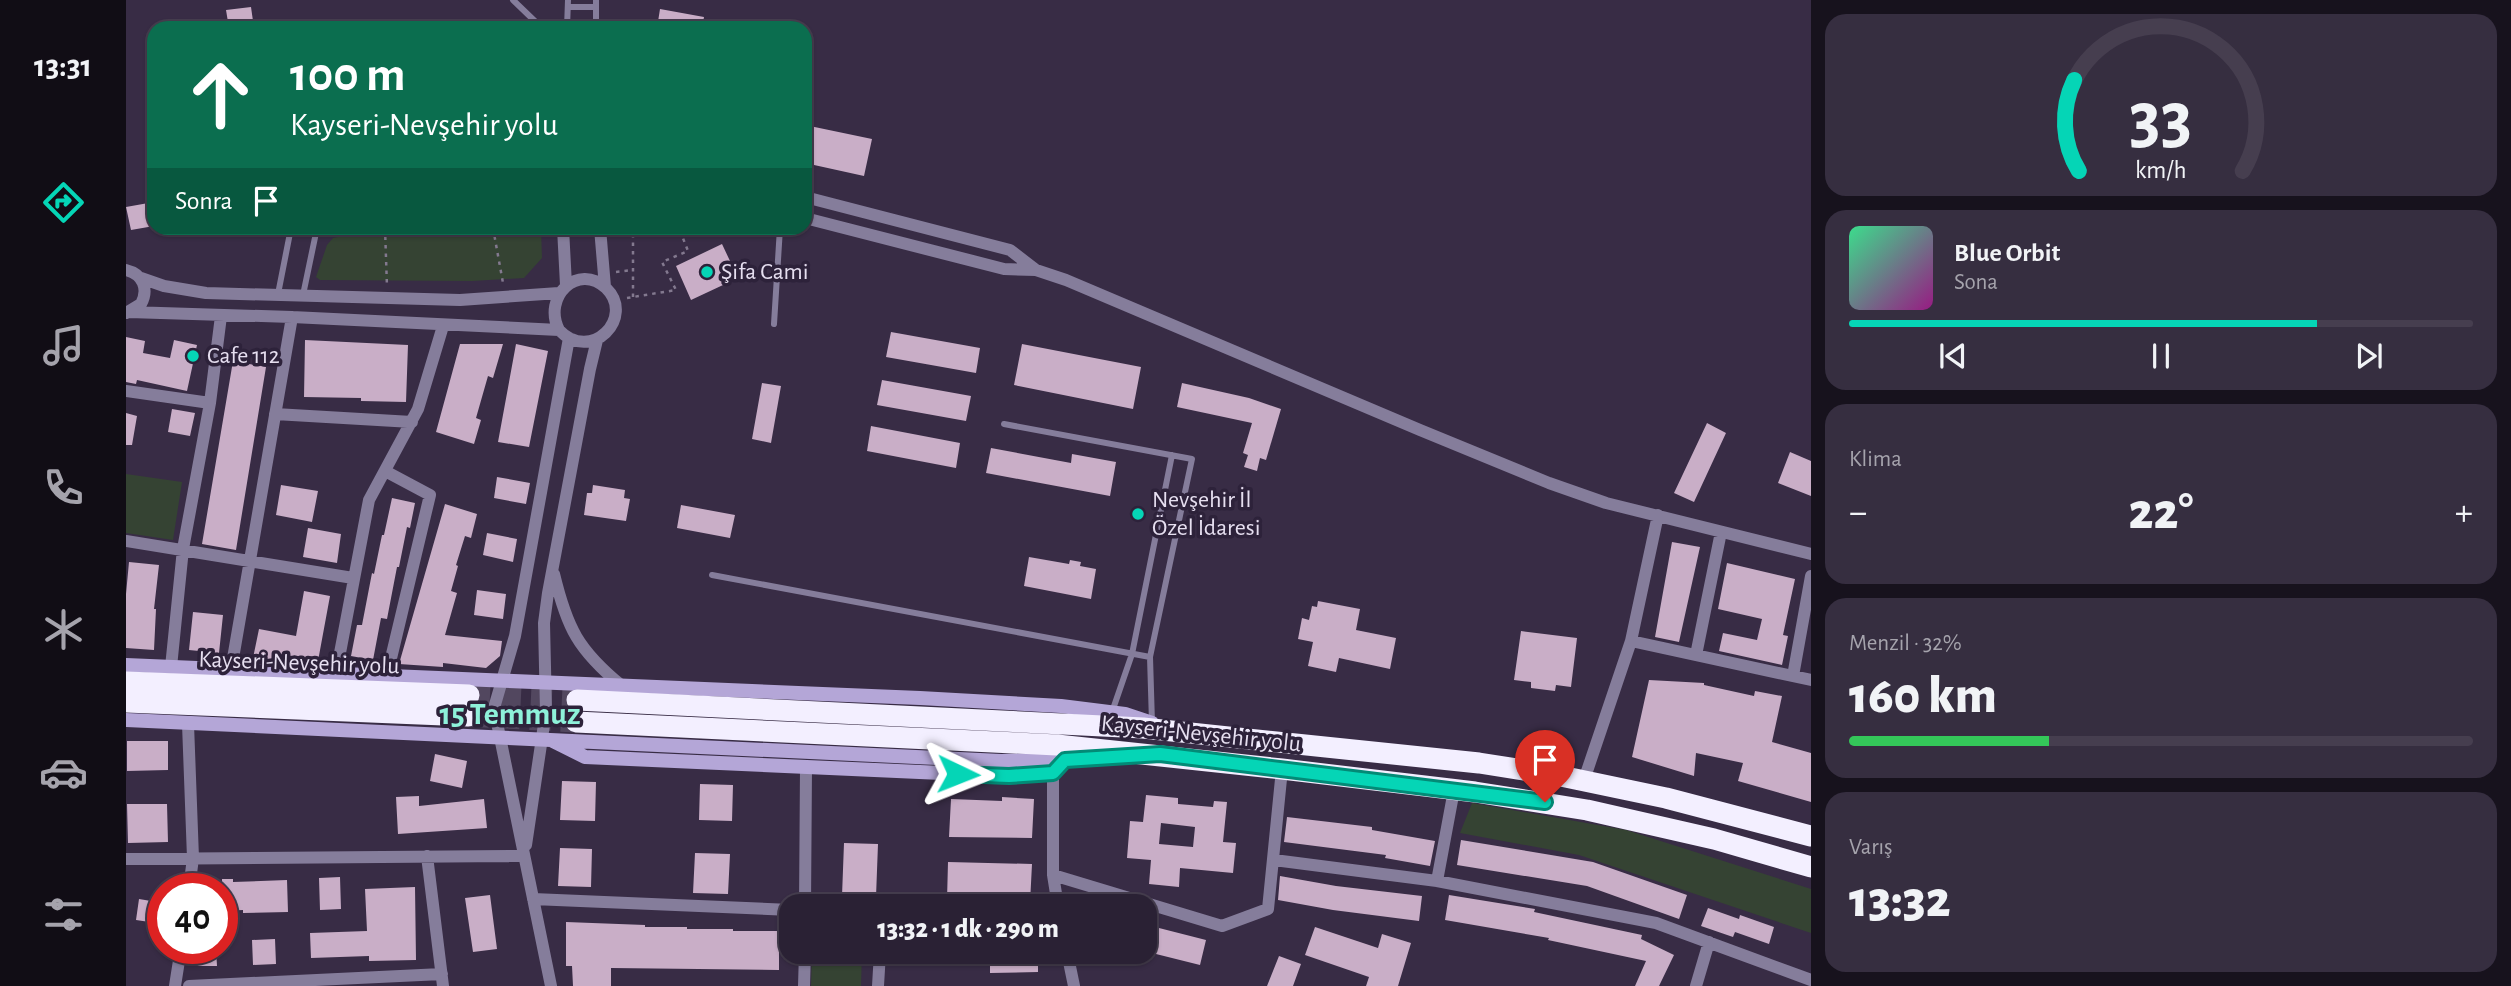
<!DOCTYPE html>
<html lang="tr">
<meta charset="utf-8">
<style>
:root{--surface:#2a2134;--page:#362e40;--text:#f1f3f6;--muted:#a5a3ac;--line:#463e4f;--accent:#05d5b6}
body{margin:0;font-family:"Alegreya Sans",sans-serif;background:var(--page);color:var(--text);height:100vh;display:flex;flex-direction:column;font-size:26px;white-space:nowrap}
*{box-sizing:border-box;margin:0}
p{font-size:23px;color:var(--muted)}
.icon{flex:none;width:38px;height:38px;fill:none;stroke:currentColor;stroke-width:2;stroke-linecap:round;stroke-linejoin:round}
.map{position:relative;flex:1;overflow:hidden}
.details{display:flex;flex-direction:column;gap:14px;padding:14px;background:#17121d;width:700px}
.details>*{flex:none}
.hud{position:absolute;left:21px;top:21px;width:665px;height:214px;border-radius:21px;box-shadow:0 2px 5px #0004,0 0 0 2px var(--line);background:#0b6e4f;color:#fff;overflow:hidden}
.speed{position:absolute;left:21px;top:873px;display:flex;gap:14px;font-size:35px;font-weight:700;text-align:center}
.speed>*{display:grid;place-content:center;width:91px;height:91px;border-radius:50%;background:var(--surface);box-shadow:0 2px 5px #0004,0 0 0 2px var(--line);line-height:1}
.speed .limit{border:10px solid #d22;background:#fff;color:#111}
.pin{position:absolute;display:grid;place-items:center;width:60px;height:60px;color:#fff;margin:-72px -30px;border-radius:50% 50% 50% 0;rotate:-45deg;box-shadow:0 0 7px #0007}
.pin .icon{rotate:45deg}
.me{position:absolute;width:77px;margin:-38px;rotate:92deg;stroke-linejoin:round;filter:drop-shadow(0 0 5px #0008)}
.turn{display:flex;align-items:center;gap:24px;height:147px;padding:0 28px;font-size:32px}
.turn .icon{width:91px;height:91px;stroke-width:2.5}
.turn b{display:block;font-size:49px;line-height:60px}
.then{display:flex;align-items:center;height:66px;padding:0 28px;background:#0003;gap:14px;font-size:26px}
.big{font-size:52px;font-weight:800;line-height:1.1}
.details .widget{flex:1;display:flex;flex-direction:column;justify-content:center;gap:10px;min-width:0;padding:0 24px;border-radius:21px;background:var(--page)}
.details .dial{align-items:center;gap:0}
.dial svg{height:182px;overflow:visible;fill:none;stroke:var(--line);stroke-width:7;stroke-linecap:round;text-anchor:middle}
.dial text{fill:var(--text);stroke:none}
.song{display:flex;align-items:center;gap:21px}
.cover{width:84px;height:84px;border-radius:10px;background:linear-gradient(135deg,hsl(150 70% 55%),hsl(310 70% 35%))}
.played{height:7px;border-radius:4px;background:linear-gradient(90deg,var(--accent) 75%,var(--line) 75%)}
.keys{display:flex;justify-content:space-around;direction:ltr}
.heat{display:flex;justify-content:space-between;align-items:center;font-size:38px;direction:ltr}
.charge{height:10px;border-radius:5px;background:linear-gradient(90deg,#34c759 32%,var(--line) 0)}
.trip{position:absolute;left:653px;top:894px;width:378px;height:70px;border-radius:21px;background:var(--surface);box-shadow:0 2px 5px #0004,0 0 0 2px var(--line);font-weight:800;line-height:70px;text-align:center}
main{display:flex;flex:1;min-height:0}
.tabs{display:flex;flex-direction:column;width:126px;justify-content:space-around;align-items:center;background:#110d15;color:var(--muted)}
.tabs .icon{width:49px;height:49px}
.tabs .selected{color:var(--accent)}
.tabs b{font-size:32px;color:var(--text)}
.map>svg:first-child{display:block}
.green{fill:#354333}
.building{fill:#c9aec7;fill-rule:evenodd}
.lines{fill:none;stroke-linecap:round;stroke-linejoin:round}
.highway-tunnel{stroke:#52475f;stroke-width:21;stroke-dasharray:21 10;stroke-linecap:butt}
.path{stroke:#83798f;stroke-width:2.5;stroke-dasharray:3.5 5;stroke-linecap:butt}
.lane{stroke:#857d9b;stroke-width:6}
.street{stroke:#857d9b;stroke-width:12}
.secondary{stroke:#b4a6d7;stroke-width:14}
.highway{stroke:#f3efff;stroke-width:21}
.route-casing{stroke:#038a76;stroke-width:18}
.route{stroke:#05d5b6;stroke-width:12}
.poi-dot{fill:#05d5b6;stroke:#2d223a;stroke-width:2.5}
.labels{text-anchor:middle;dominant-baseline:central;stroke-width:7;stroke-linejoin:round;paint-order:stroke}
.poi-label{font-size:24px;fill:#e6dff0;stroke:#2d223a;text-anchor:start}
.street-label{font-size:24px;fill:#e6dff0;stroke:#2d223a}
.district-label{font-size:32px;font-weight:bold;fill:#8ef1da;stroke:#2d223a}
</style>
<main>
<nav class="tabs">
<b>13:31</b>
<svg class="icon selected" aria-label="directions" viewBox="0 0 24 24"><path d="M12 3l9 9-9 9-9-9zM9 14v-3h6M13 9l2 2-2 2"/></svg>
<svg class="icon" aria-label="music" viewBox="0 0 24 24"><path d="M9 18V5l10-2v13"/><circle cx="6" cy="18" r="3"/><circle cx="16" cy="16" r="3"/></svg>
<svg class="icon" aria-label="phone" viewBox="0 0 24 24"><path d="M5 4h4l2 5-3 2q2 4 5 5l2-3 5 2v4C11 20 4 13 5 4z"/></svg>
<svg class="icon" aria-label="climate" viewBox="0 0 24 24"><path d="M12 3v18M4 7l16 10M4 17L20 7"/></svg>
<svg class="icon" aria-label="car" viewBox="0 0 24 24"><path d="M5 17H2v-5l4-1 3-4h7l3 4 3 1v5h-3M9 17h6M6 11h13"/><circle cx="7" cy="17" r="2"/><circle cx="17" cy="17" r="2"/></svg>
<svg class="icon" aria-label="filters" viewBox="0 0 24 24"><path d="M4 7h16M4 17h16"/><circle cx="9" cy="7" r="2"/><circle cx="15" cy="17" r="2"/></svg>
</nav>
<div class="map">
<svg width="1685" height="986" viewBox="0 0 1685 986">
<rect width="100%" height="100%" fill="#382c45"/>
<path class="green" d="M257 228H415L416 258 398 278 346 281 194 280 190 277 201 245 207 238Z
M0 474 56 482 47 540 0 533Z
M1346 803 1500 830 1685 889V933L1453 855 1334 833Z
M686 952H736L735 986H685Z"/>
<path class="building" d="M125 7 128 28H103L100 10Z
M534 9 578 17 576 28H531Z
M679 125 746 139 738 176 679 163Z
M28 202V226L5 230 0 207Z
M596 244 612 278 565 300 550 266Z
M765 332 854 348 850 373 760 357Z
M0 337 19 341 17 353 44 358 48 340 71 345 61 391 11 380 10 384 0 382Z
M179 340 282 345 280 402 235 401V398L178 397Z
M334 344H377L367 378 362 376 350 418 355 420 348 444 310 432Z
M390 344 422 351 403 447 372 442Z
M896 344 1015 367 1007 409 888 385Z
M107 361 140 367 110 550 76 544Z
M756 380 845 396 840 421 751 405Z
M636 383 655 386 645 443 626 439Z
M1056 383 1123 398 1155 409 1140 460 1134 458 1131 471 1118 467 1122 455 1117 453 1126 423 1051 407Z
M46 409 69 413 64 436 42 432Z
M0 413 11 416 6 445H0Z
M1581 423 1600 433 1568 502 1548 493Z
M745 426 834 443 830 468 741 451Z
M865 448 945 463 946 454 990 462 984 496 860 473Z
M1664 452 1685 461V496L1652 483Z
M371 477 404 483 400 504 368 498Z
M155 485 192 491 186 522 150 515Z
M467 485 499 490 498 498 504 499 500 521 458 515 461 493H466Z
M266 498 289 503 284 528 281 527 273 567H271L261 619 255 618 247 660 225 656 231 625H236L246 573 248 574 256 535H258Z
M319 504 351 514 345 538 339 536 330 565 332 566 325 591 331 593 319 635 376 641 374 656 360 668 317 663V667L273 664Z
M555 505 609 515 604 538 551 528Z
M182 528 215 534 211 563 177 557Z
M361 533 391 539 387 562 357 555Z
M1546 542 1574 547 1553 642 1529 637Z
M903 557 943 564 944 560 955 562 954 566 970 569 965 599 898 586Z
M3 562 33 565 28 609H30L28 650 0 648V594Z
M1601 563 1669 579 1657 635 1662 636 1656 665 1593 651 1597 633 1631 640 1636 619 1592 609Z
M351 590 380 594 377 619 348 615Z
M178 591 204 596 192 661 161 655 160 662 127 658 133 629 170 636Z
M1192 601 1234 609 1230 630 1270 638 1264 669 1213 658 1210 672 1182 666 1187 642 1172 639 1176 618 1183 620 1186 606 1191 607Z
M67 612 97 615 93 653 63 650Z
M1395 631 1451 638 1445 687 1430 685 1429 691 1405 688V682L1388 680Z
M1523 680 1578 683V685L1628 696 1629 691 1656 696 1646 742 1685 753V802L1612 781 1617 763 1570 753 1568 776 1506 757Z
M1 741H42V770L1 771Z
M309 754 341 761 336 788 304 781Z
M436 781 470 782 469 821 434 820Z
M574 784 607 785 606 821 573 820Z
M1020 795 1052 798V804L1087 807 1088 801 1101 802 1097 842 1110 843 1107 873 1054 868 1053 887 1023 884 1025 860 1001 858 1004 821 1017 822ZM1035 823 1069 827 1067 847 1033 844Z
M293 796V806L358 799 361 828 272 834 270 797Z
M876 797 908 799 906 838 823 837 825 799 876 801Z
M1 804H41L42 842 2 843Z
M1161 817 1246 827V830L1309 841 1304 866 1259 858 1260 855 1158 842Z
M1335 840 1467 862 1561 895 1553 919 1461 886 1331 865Z
M718 843 752 844 750 897 716 896Z
M434 848 466 849 465 887 432 886Z
M569 853 604 854 602 894 567 893Z
M822 862 906 864 904 903 821 900Z
M1154 876 1210 886 1296 896 1293 921 1207 910 1152 900Z
M214 877 215 909 194 910 193 878Z
M96 879H107V882L161 880 162 912 117 913V910L96 911Z
M289 887 290 960 243 961V956L185 958 184 933 241 931 239 889Z
M364 895 371 949 347 952 339 898Z
M1323 895 1409 909 1408 912 1516 935 1515 939 1548 955 1533 986H1509L1520 961 1422 940 1423 938 1319 920Z
M13 899 37 903V924L10 920Z
M1582 908 1613 919 1614 915 1648 927 1643 944 1609 932 1607 937 1575 926Z
M440 922 519 925V927H561V929H607V931H653V970L485 968V986H447L446 966H440Z
M1189 927 1252 948 1256 934 1285 943 1272 986H1240L1243 977 1179 955Z
M1033 928 1080 940 1074 965 1026 953Z
M149 939 150 964 127 965 126 940Z
M69 948H90L91 966H70Z
M864 952H912V972L864 973Z
M1153 956 1175 964 1167 986H1141Z"/>
<g class="lines">
<path class="highway-tunnel" d="M343 695 451 700
M342 716 450 722"/>
<path class="path" d="M259 228 261 287
M367 228 377 283
M508 228H517
M490 272 507 270
M507 297V228
M501 298 550 290 536 262 562 251 553 228"/>
<path class="lane" d="M387 0 416 28
M470 0V28
M442 7H470
M441 28 442 0
M165 229 191 230 206 228
M152 294 165 228
M177 295 191 228
M648 324 654 228
M878 424 1066 459 1024 657 1026 723
M586 575 1024 657
M986 712 1006 654 1046 455"/>
<path class="street" d="M679 197 884 250 910 270
M679 218 878 269 910 270 940 280 1294 430 1423 483 1480 503 1685 554
M437 228 440 285
M474 228 479 287
M0 270C17 274 23 289 15 304L0 313
M15 278 38 286 80 293 334 300 433 293
M3 312 166 317 433 330C465 364 510 317 480 288 452 262 416 297 433 330
M0 391 84 403
M149 414 286 422
M259 471 304 495 261 675
M0 541 227 578
M428 574C441 628 452 650 496 686
M1505 641 1685 680
M1570 655 1595 532
M45 667 57 549 84 403 95 316
M105 670 166 317
M210 674 243 500 292 409 317 326
M1667 676 1685 576
M62 724 67 858 63 889
M927 773V875L932 906
M1458 780 1505 641 1532 515
M400 845 420 711 418 623 422 593 464 369 471 340
M301 856 317 986
M0 859 398 856
M1148 860 1311 881 1530 923 1685 980
M927 875 1096 926 1142 909 1156 769
M1311 881 1328 790
M407 899 665 910
M679 906 680 768
M941 952 948 986
M49 986 55 948
M63 986 316 974
M425 986 368 708 389 636 443 338
M678 986 679 952
M752 986 754 952
M1570 986 1583 942"/>
<path class="secondary" d="M0 665 794 698 935 706 999 714 1026 723
M0 720 875 761 978 758
M427 741 459 757 883 776 927 773 939 760"/>
<path class="highway" d="M0 682 343 695
M451 700 1017 728 1353 763 1430 775 1540 798 1685 836
M0 702 342 716
M450 722 931 745 1156 769 1349 792 1461 810 1588 839 1685 867"/>
</g>
<g class="lines">
<defs>
<path id="route" d="M832 774 883 776 927 773 939 760 1034 754 1419 802"/>
</defs>
<use href="#route" class="route-casing"/>
<use href="#route" class="route"/>
</g>
<g class="poi-dot">
<circle cx="581" cy="272" r="7"/>
<circle cx="67" cy="356" r="7"/>
<circle cx="1012" cy="514" r="7"/>
</g>
<g class="labels">
<g class="poi-label">
<text x="595" y="272">Şifa Cami</text>
<text x="81" y="356">Cafe 112</text>
<text x="1026" y="500">Nevşehir İl<tspan x="1026" dy="28">Özel İdaresi</tspan></text>
</g>
<g class="street-label">
<text transform="translate(173 663) rotate(2)">Kayseri-Nevşehir yolu</text>
<text transform="translate(1075 734) rotate(6)">Kayseri-Nevşehir yolu</text>
</g>
<g class="district-label">
<text x="384" y="714">15 Temmuz</text>
</g>
</g>
</svg>
<div class="speed"><div class="limit">40</div></div>
<div class="pin" style="left:1419px;top:802px;background:#d93025"><svg class="icon" aria-label="arrive" viewBox="0 0 24 24"><path d="M6 21V4h12l-3 4 3 4H6"/></svg></div>
<svg class="me" style="left:832px;top:774px" viewBox="-20 -20 40 40"><path d="M0-17L14 15 0 8-14 15z" fill="#05d5b6" stroke="#fff" stroke-width="4"/></svg>
<div class="trip">13:32 · 1 dk · 290 m</div>
<div class="hud">
<div class="turn"><svg class="icon" aria-label="ahead" viewBox="0 0 24 24"><path d="M12 20V5M6 11l6-6 6 6"/></svg><div><b>100 m</b>Kayseri-Nevşehir yolu</div></div>
<div class="then">Sonra<svg class="icon" aria-label="arrive" viewBox="0 0 24 24"><path d="M6 21V4h12l-3 4 3 4H6"/></svg></div>
</div>
</div>
<section class="details">
<div class="widget dial"><svg viewBox="0 0 100 80">
<path d="M14 69A42 42 0 1 1 86 69"/>
<path d="M14 69A42 42 0 0 1 12 29" stroke="#05d5b6"/>
<text x="50" y="56" font-size="32" font-weight="700">33</text>
<text x="50" y="72" font-size="11">km/h</text>
</svg></div>
<div class="widget">
<div class="song"><i class="cover"></i><div><b>Blue Orbit</b><p>Sona</p></div></div>
<div class="played"></div>
<div class="keys"><svg class="icon" aria-label="previous" viewBox="0 0 24 24"><path d="M18 5L8 12l10 7zM5 5v14"/></svg><svg class="icon" aria-label="pause" viewBox="0 0 24 24"><path d="M8 5v14M16 5v14"/></svg><svg class="icon" aria-label="next" viewBox="0 0 24 24"><path d="M6 5l10 7-10 7zM19 5v14"/></svg></div>
</div>
<div class="widget"><p>Klima</p>
<div class="heat"><a>−</a><b class="big">22°</b><a>+</a></div>
</div>
<div class="widget"><p>Menzil · 32%</p><b class="big">160 km</b><div class="charge"></div></div>
<div class="widget"><p>Varış</p><b class="big">13:32</b></div>
</section>
</main>
